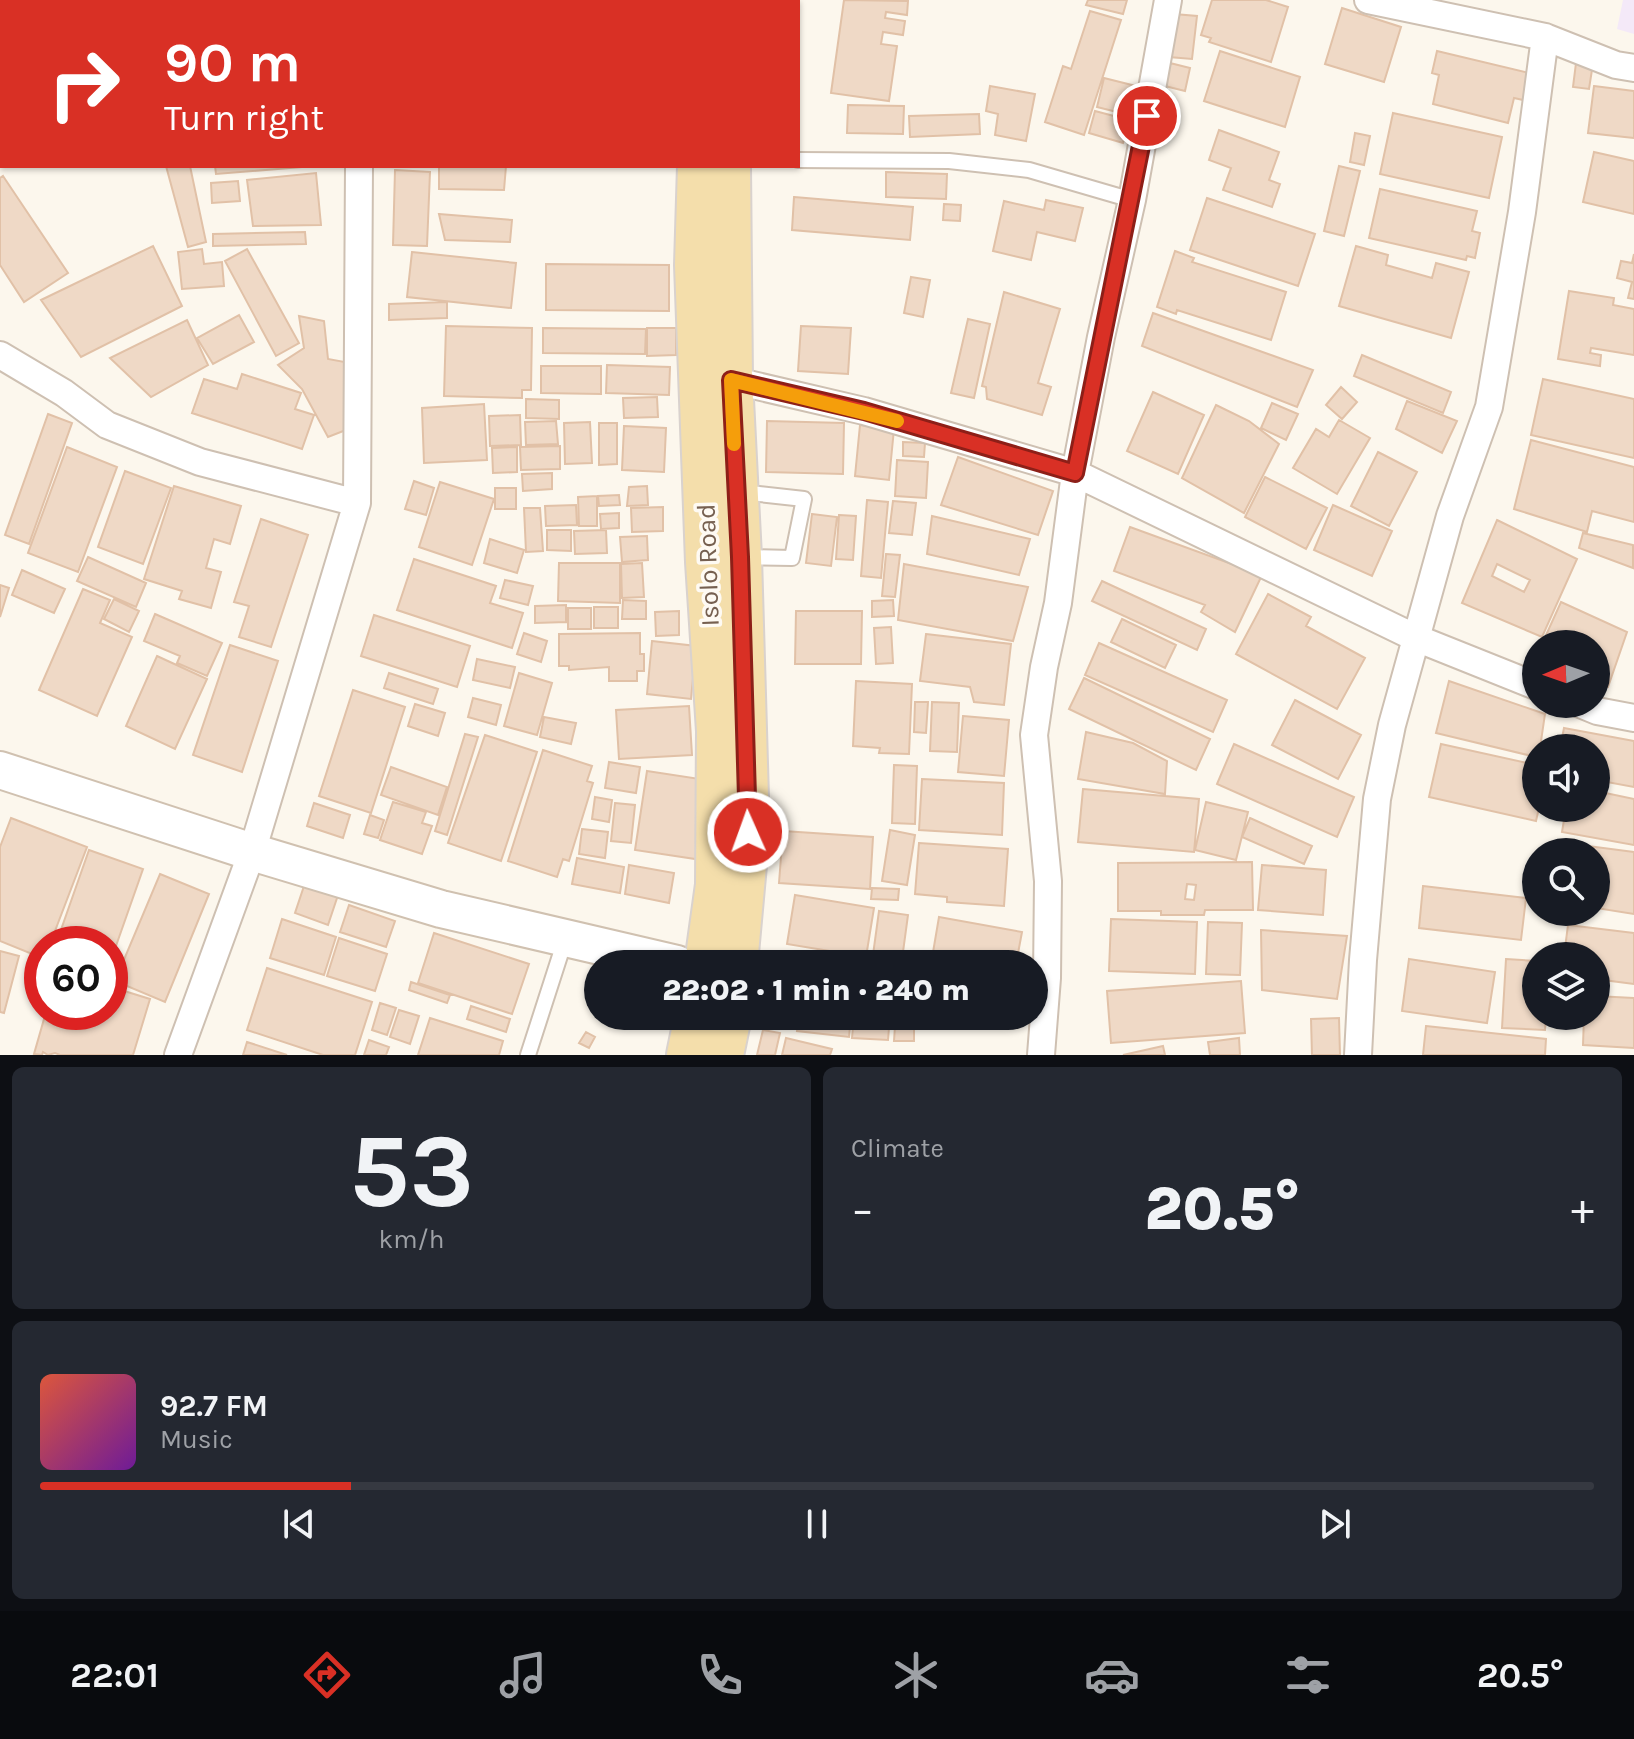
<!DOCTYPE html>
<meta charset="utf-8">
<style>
:root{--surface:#171b24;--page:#242831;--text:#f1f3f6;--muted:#9ea1a6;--line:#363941;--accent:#d93025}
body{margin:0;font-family:Karla,sans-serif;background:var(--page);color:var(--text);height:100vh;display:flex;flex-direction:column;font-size:30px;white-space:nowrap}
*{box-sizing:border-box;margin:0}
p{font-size:26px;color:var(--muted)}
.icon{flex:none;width:44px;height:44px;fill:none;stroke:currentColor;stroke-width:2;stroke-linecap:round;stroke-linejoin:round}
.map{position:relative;height:1055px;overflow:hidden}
.side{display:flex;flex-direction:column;gap:12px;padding:12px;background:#0d0f14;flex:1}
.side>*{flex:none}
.top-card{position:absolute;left:0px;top:0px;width:800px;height:168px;box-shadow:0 2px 6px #0004;background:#d93025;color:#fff;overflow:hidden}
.needle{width:52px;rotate:268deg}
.buttons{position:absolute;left:1522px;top:630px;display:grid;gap:16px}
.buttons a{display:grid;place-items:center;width:88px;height:88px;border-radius:50%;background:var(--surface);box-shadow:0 2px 6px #0004;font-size:40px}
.speed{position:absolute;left:24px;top:926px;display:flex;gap:16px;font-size:40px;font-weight:700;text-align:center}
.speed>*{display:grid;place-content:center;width:104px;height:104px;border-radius:50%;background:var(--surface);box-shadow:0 2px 6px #0004;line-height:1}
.speed .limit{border:12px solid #d22;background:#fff;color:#111}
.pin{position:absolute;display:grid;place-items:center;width:68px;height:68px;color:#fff;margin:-34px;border:4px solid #fff;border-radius:50%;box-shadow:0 2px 8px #0007}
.me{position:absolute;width:88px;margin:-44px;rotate:358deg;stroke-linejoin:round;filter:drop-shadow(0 0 6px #0008)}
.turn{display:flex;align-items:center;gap:28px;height:168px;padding:0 32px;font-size:36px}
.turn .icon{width:104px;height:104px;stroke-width:2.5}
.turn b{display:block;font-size:56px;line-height:68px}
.big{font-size:60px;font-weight:800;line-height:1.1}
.side .tile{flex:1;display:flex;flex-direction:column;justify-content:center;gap:12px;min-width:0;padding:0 28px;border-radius:12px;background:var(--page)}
.side .dial{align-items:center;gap:0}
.dial b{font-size:104px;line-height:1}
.song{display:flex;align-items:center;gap:24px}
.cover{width:96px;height:96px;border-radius:12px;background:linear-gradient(135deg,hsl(10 70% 55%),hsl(280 70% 35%))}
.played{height:8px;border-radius:4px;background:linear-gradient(90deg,var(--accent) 20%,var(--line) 20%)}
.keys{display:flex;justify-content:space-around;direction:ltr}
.heat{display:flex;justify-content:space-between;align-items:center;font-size:44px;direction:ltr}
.side .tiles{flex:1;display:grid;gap:12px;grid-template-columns:1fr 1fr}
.tile:last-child{grid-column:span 2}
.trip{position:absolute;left:584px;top:950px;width:464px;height:80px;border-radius:40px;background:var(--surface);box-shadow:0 2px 6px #0004;font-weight:800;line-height:80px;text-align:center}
.menu{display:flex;height:128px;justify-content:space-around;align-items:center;background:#090b0e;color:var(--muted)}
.menu .icon{width:56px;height:56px}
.menu .active{color:var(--accent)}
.menu b{font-size:36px;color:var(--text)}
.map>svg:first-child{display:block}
.education{fill:#f4e9f8}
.building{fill:#efd9c6;stroke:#e1c1a7;stroke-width:2;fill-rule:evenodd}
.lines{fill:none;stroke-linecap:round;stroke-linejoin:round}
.lane-casing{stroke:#cec0b2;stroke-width:18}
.street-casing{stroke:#cec0b2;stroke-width:30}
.secondary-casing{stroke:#d0c1b0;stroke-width:40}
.primary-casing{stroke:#d9d2ce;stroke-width:46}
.lane{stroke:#fff;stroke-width:14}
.street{stroke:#fff;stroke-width:26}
.secondary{stroke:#fff;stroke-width:36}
.primary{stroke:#f4deab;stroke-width:42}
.route-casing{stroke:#8d1f18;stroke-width:20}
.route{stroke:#d93025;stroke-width:14}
.slow{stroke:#f59e0b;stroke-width:14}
.labels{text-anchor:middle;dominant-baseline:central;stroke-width:7;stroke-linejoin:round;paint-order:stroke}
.street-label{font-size:26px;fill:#766050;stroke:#fefaf3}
</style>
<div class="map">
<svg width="1634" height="1055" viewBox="0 0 1634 1055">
<rect width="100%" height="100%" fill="#fcf7ed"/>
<path class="education" d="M1623 0H1634V34L1617 29Z"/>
<path class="building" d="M0 0 44 2H2V46Z
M55 0H116L117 2H56Z
M181 0H334L181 2Z
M460 0H524V2Z
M559 0H686L559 2Z
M844 0 908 1 907 15 886 12 885 18 905 21 903 35 883 32 881 44 897 46 889 101 831 93Z
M1088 0H1127L1123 14 1086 5Z
M1212 0H1266L1288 7 1271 62 1209 42 1211 38 1201 35Z
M1342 8 1401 27 1384 82 1325 64Z
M1090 11 1121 20 1084 135 1045 122 1063 66 1071 69Z
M1174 14 1197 16 1192 59 1169 57Z
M1220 51 1300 77 1285 127 1204 101Z
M1437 51 1529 73 1523 100 1514 98 1508 123 1433 104 1439 75 1432 73Z
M1577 55 1594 57 1589 89 1573 87Z
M1170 63 1190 68 1185 91 1165 86Z
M1104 78 1136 86 1129 115 1097 107Z
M990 86 1035 94 1026 141 995 135 998 114 986 111Z
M1594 86 1634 91V138L1588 133Z
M848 105 904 106 903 134 847 133Z
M1095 111 1129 120 1123 143 1089 133Z
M1393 113 1502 137 1489 198 1380 174Z
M979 114 980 134 910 137 909 116Z
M1219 130 1279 152 1269 180 1280 184 1272 207 1223 190 1231 168 1209 160Z
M1355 133 1370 136 1364 165 1350 162Z
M1594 152 1634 161V214L1583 202Z
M166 166H190L206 242 188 247Z
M215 166H314L216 174Z
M439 166H506L504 190 439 189Z
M1339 166 1360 171 1344 236 1324 231Z
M395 170 430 172 427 246 393 245Z
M886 172 947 174 946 199 886 197Z
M316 173 321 225 253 226 247 180Z
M3 176 68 273 24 302 0 265V178Z
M238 181 240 201 212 203 211 183Z
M1380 189 1477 211 1472 231 1480 233 1475 258 1467 256 1466 260 1369 238Z
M794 197 913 207 910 240 792 230Z
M1207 198 1315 234 1298 286 1190 250Z
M1046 200 1083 208 1075 241 1037 232 1031 260 993 251 1004 201 1044 210Z
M944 204 961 205 960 221 943 220Z
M439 214 512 220 510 242 445 240Z
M305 232 306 244 213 246V234Z
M153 246 182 306 81 357 41 300Z
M1356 246 1388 255 1386 265 1432 278 1436 263 1469 272 1451 338 1339 306Z
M202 249 204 264 222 262 224 286 182 289 178 252Z
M247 249 299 343 276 356 225 261Z
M1175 251 1194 258 1192 262 1286 292 1271 340 1177 310 1176 314 1157 307Z
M412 252 516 263 511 308 407 297Z
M1634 254V299L1628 298 1632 282 1617 278 1621 261 1632 263Z
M546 264 669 265V311L546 310Z
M911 277 930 280 923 317 904 313Z
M1569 291 1614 298 1613 305 1634 309V355L1591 348 1590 353 1601 355 1600 366 1558 359Z
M1004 292 1060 309 1038 383 1051 387 1042 415 987 399 986 387 982 386Z
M447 302V318L389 320V304Z
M1153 313 1313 370 1297 407 1142 346Z
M239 315 254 342 213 364 197 338Z
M299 316 324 321 328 359 350 363 351 428 328 437 302 389 278 365 304 348Z
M968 319 990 324 974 398 951 393Z
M187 320 208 365 151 397 110 358Z
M446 326 532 328 531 390H522V398L444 396Z
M801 326 851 328 848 374 798 371Z
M543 328 646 329 645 354 543 353Z
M647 328H676V355L647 356Z
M1362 355 1451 392 1443 413 1354 376Z
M607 365 670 367 669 395 606 393Z
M541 366H601V394L541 393Z
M242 374 301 393 295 409 314 415 302 449 192 413 204 379 237 389Z
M1543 379 1634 399V458L1531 435Z
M1341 387 1357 402 1342 419 1326 405Z
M1153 392 1204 415 1178 474 1127 451Z
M657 397 658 417 624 418 623 398Z
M526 399 559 400V419L526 418Z
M1407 401 1457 421 1442 453 1396 429Z
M1272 403 1298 414 1286 440 1261 428Z
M484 404 487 460 424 463 422 408Z
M1216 405 1249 421 1279 444 1244 513 1182 478Z
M48 414 72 423 29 544 5 535Z
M520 415 521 445 490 446 489 416Z
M1339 420 1370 438 1337 494 1293 468 1316 429 1329 437Z
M556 421 558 444 526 445 525 422Z
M767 421 844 423 843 474 766 472Z
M590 422 592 463 565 464 564 423Z
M599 423H617V464L599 465Z
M860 425 894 429 889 480 855 476Z
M624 426 666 428 664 472 622 470Z
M1531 440 1634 467V522L1592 511 1587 532 1514 509Z
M903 442 925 443 924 457 903 456Z
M560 446V469L521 470 520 447Z
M67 447 117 467 78 572 28 553Z
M517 447V472L493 473 492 448Z
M1378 452 1417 472 1389 526 1351 506Z
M958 457 1053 491 1038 535 941 505Z
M897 460 928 462 926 498 895 496Z
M125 471 171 488 143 564 98 547Z
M552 473V489L523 491 522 474Z
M1265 477 1327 508 1306 549 1245 517Z
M414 481 434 488 426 515 405 509Z
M440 482 494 499 472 565 419 547Z
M174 486 241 506 230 544 214 539 206 568 221 572 211 608 179 599 182 591 144 579Z
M647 486 648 505 627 506 629 487Z
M495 488H516V509H495Z
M619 495 620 505 599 506 598 496Z
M597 496V526H579L578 497Z
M867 500 888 502 881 578 861 576Z
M893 501 916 503 912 535 889 533Z
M576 505 577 525 546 526 545 506Z
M1333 505 1392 531 1372 576 1314 550Z
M663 507V531L632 532 631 508Z
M524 508H540L543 551 526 552Z
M619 513V528L601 529 600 514Z
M812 514 837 517 831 566 806 563Z
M839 515 856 516 853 560 836 559Z
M932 516 1030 539 1019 575 927 554Z
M261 519 308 535 271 647 239 637 249 606 234 602Z
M1497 520 1577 559 1542 637 1462 603ZM1497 564 1530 580 1524 592 1492 576Z
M1130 527 1262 575 1235 632 1201 612 1205 605 1114 571Z
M547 530H571V551L547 550Z
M606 530 607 553 575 554 574 531Z
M1583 533 1633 545V568L1579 548Z
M647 536 648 560 622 562 620 537Z
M490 539 524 550 517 573 484 563Z
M886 554 900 555 895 597 882 596Z
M88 557 146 583 136 607 77 581Z
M414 559 496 586 490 603 523 613 512 648 397 610Z
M559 563H620V603L558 601Z
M642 563 644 597 622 598 621 564Z
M904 564 1028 587 1013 641 898 620Z
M22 570 65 589 54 613 12 595Z
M505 580 533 586 528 605 500 598Z
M1102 581 1206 629 1197 650 1092 601Z
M0 585 9 588 0 617Z
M83 589 110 600 100 623 132 637 97 716 39 690Z
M1268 594 1311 617 1306 626 1365 658 1337 709 1236 654Z
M114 599 139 611 129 632 104 619Z
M623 600 646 601V619H622Z
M893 600 894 616 872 617V601Z
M1561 602 1627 632 1608 687 1596 683V644H1542Z
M566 605V622L535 623V606Z
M594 607H618V628H594Z
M568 608H591V629H568Z
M679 611V635L656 636 655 612Z
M796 611H862L861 664H795Z
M155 614 222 643 207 676 177 663 180 656 144 641Z
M374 615 470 646 457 687 361 656Z
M1122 619 1176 645 1165 668 1111 642Z
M891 627 893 663 876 664 874 628Z
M524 633 547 641 541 662 517 654Z
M640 633V654H644V671H637V681H609V667L569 670V666H559V634Z
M926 634 1011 644 1004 705 974 702 970 687 920 681Z
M652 641 696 646 691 699 647 694Z
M1099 643 1227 700 1213 732 1085 675Z
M230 645 278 661 242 772 193 755Z
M157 656 207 679 175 749 126 726Z
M477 659 515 667 510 688 473 680Z
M389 673 438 689 433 704 384 688Z
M519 673 552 683 537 735 504 726Z
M1084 678 1210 739 1196 770 1069 709Z
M856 681 912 684 909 754 879 753 880 748 853 746Z
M1449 681 1545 714 1540 748H1536V757L1436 733Z
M353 690 405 707 371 813 319 796Z
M473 698 501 705 496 725 468 717Z
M1295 700 1361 735 1338 779 1272 745Z
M915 702H928L926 733 914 732Z
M932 702 959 703 957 752 930 751Z
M415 704 445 713 438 736 408 726Z
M689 706 692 755 619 759 616 710Z
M963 716 1009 720 1004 776 958 772Z
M544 717 576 723 571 744 540 737Z
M1564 728 1634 741V787L1596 780V748H1560Z
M1086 732 1133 743 1167 761 1165 794 1078 779Z
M465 734 478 737 447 835 435 831Z
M485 735 537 752 501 861 448 843Z
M1234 744 1354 797 1337 837 1217 784Z
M1441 744 1536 765V808H1539L1536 821 1429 797Z
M543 750 592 766 587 781 593 783 569 861 563 859 557 877 508 861Z
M609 762 640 767 636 793 605 788Z
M894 765 917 766 915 824 892 823Z
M391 767 447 787 438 815 381 795Z
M647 771 713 781 702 860 635 850Z
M922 779 1004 783 1002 835 919 830Z
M1083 789 1199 799 1194 852 1078 842Z
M1596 791 1634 799V845L1562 832 1566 808H1596Z
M595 797 612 800 609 822 592 819Z
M393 802 426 812 422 823 432 826 422 854 380 840Z
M1206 802 1248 812 1236 860 1195 850Z
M314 803 350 815 343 838 307 826Z
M615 803 635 805 631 843 611 841Z
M370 815 384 820 378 838 364 834Z
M11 818 87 847 50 944H42V958L0 941V847Z
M1250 818 1312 846 1304 864 1242 837Z
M582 829 608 832 605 858 579 854Z
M890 830 915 835 907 885 882 881Z
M783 831 873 837 870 889 779 883Z
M919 843 1008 849 1004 906 947 902V897L915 894Z
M1588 846 1634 852V914L1596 908V852H1588Z
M89 850 143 869 110 963V944H56Z
M577 858 624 867 620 893 572 884Z
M1252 862 1253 910H1205L1204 915H1161V911H1118V863ZM1187 884 1196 885 1194 900 1185 899Z
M629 865 674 873 669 903 625 894Z
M1262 865 1326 870 1323 915 1258 910Z
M160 874 209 894 165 1002 115 981Z
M306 880 339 892 328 925 295 913Z
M1423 886 1526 898 1521 940 1419 928Z
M872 888 899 889 898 900 871 899Z
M795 895 874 908 866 957 787 944Z
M349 905 395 921 386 947 340 932Z
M879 911 908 915 903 952 893 951 891 964 872 962Z
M939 917 1022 932 1016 964H931Z
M282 919 336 937 324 975 270 958Z
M1111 919 1197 922 1195 974 1109 971Z
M1208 922 1242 923 1240 975 1206 974Z
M1568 925 1634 933V984L1596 979V956H1564Z
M1261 930 1347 936 1337 999 1262 990Z
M434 933 529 964 512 1014 418 983Z
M339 938 387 954 375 991 327 976Z
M0 951 19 956 4 1013 0 1012Z
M786 956 845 961V964H785Z
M1409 959 1495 972 1487 1023 1402 1011Z
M1506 959 1536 961V1016H1546L1545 1030 1502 1028Z
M267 968 372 1002 355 1055H323L247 1030Z
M1241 981 1245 1033 1111 1043 1107 991Z
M411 982 450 995 447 1003 409 990Z
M121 990 150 999 133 1055H60L55 1053 48 1055 43 1052 42 1055 34 1054 46 1012H110V994L119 996Z
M1596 996 1634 998V1048L1583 1045 1584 1016H1596Z
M380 1003 396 1008 387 1035 372 1030Z
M471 1006 510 1019 506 1032 467 1019Z
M399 1010 419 1016 410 1044 390 1037Z
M799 1016H851L849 1037 797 1031Z
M854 1016H890L888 1040 852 1038Z
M430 1018 503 1041 499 1055H418Z
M1339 1018 1340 1055H1312L1311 1019Z
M895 1026H914V1041H894Z
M1426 1026 1546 1039 1545 1055H1423Z
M763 1030 780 1033 775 1055H757Z
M586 1032 595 1037 589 1048 579 1043Z
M786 1038 832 1049 830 1055H782Z
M1239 1038 1240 1055H1210L1208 1042Z
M369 1040 389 1047 386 1055H364Z
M247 1042 287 1055H243Z
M1163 1046 1165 1055H1123Z"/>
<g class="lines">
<defs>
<path id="lane" d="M798 160 949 161 1029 170 1132 200
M741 492 804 499 792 558 744 557
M528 1055 566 937"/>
<path id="street" d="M138 0V2
M359 0V2
M1368 0 1545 37 1616 65 1634 68
M0 355 64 393 107 425 200 462 357 503
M731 380 864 411 1075 473 1416 638 1536 686
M1580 704 1597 711 1634 718
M178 1055 252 852 357 503 359 166
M1041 1055 1047 978 1048 881 1034 735 1044 667 1058 603 1075 473 1101 337 1132 200 1168 0
M1358 1055 1363 960 1377 799 1392 725 1450 516 1489 407 1522 212 1545 37"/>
<path id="secondary" d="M0 770 252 852 441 909 677 964"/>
<path id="primary" d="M708 2V0
M740 2V0
M699 166 696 265 707 562 718 731 717 885 706 964
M729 166 731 380 740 557 748 832 736 964
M688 1055 696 1016
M722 1055 730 1016"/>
</defs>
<use href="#lane" class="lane-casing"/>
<use href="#street" class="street-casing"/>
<use href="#secondary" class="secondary-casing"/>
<use href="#primary" class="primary-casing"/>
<use href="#lane" class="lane"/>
<use href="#street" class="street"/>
<use href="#secondary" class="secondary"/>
<use href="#primary" class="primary"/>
</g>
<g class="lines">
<defs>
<path id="route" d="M748 832 740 557 731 380 864 411 1075 473 1147 116"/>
</defs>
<use href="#route" class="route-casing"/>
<use href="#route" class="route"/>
<path class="slow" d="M734 444 731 380 897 421"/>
</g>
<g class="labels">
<g class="street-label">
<text transform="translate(708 565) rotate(-92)">Isolo Road</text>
</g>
</g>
</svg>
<div class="buttons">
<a><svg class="needle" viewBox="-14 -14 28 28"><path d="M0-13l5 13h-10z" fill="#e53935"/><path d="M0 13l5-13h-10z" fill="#9ea1a6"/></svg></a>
<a><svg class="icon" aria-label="sound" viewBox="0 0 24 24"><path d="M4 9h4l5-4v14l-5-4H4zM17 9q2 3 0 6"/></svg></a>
<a><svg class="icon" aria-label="search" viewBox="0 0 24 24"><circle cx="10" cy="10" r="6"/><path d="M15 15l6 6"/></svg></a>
<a><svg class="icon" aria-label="layers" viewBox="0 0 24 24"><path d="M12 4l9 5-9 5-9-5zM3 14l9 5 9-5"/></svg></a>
</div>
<div class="speed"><div class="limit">60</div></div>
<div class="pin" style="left:1147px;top:116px;background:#d93025"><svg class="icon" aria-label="arrive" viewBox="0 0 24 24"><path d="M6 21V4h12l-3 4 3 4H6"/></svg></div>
<svg class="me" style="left:748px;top:832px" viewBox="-20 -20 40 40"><circle r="17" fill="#d93025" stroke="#fff" stroke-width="3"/><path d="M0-11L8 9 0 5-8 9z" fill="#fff"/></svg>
<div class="trip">22:02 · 1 min · 240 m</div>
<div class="top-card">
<div class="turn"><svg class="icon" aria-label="right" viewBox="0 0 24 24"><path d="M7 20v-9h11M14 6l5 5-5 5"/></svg><div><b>90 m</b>Turn right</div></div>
</div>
</div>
<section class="side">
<div class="tiles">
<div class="tile dial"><b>53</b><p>km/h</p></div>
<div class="tile"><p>Climate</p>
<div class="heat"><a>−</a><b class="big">20.5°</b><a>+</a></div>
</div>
<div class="tile">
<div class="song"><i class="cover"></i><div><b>92.7 FM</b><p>Music</p></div></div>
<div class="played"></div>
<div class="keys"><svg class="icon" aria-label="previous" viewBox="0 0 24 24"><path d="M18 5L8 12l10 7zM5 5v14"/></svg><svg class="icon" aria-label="pause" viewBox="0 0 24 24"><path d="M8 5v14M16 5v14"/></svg><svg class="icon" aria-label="next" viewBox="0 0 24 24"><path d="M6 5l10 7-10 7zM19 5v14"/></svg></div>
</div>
</div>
</section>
<nav class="menu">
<b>22:01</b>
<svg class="icon active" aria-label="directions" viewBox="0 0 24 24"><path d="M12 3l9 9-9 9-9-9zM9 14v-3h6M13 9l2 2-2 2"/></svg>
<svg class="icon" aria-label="music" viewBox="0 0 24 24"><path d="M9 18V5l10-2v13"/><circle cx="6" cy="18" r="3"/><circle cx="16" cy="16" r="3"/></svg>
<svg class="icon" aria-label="phone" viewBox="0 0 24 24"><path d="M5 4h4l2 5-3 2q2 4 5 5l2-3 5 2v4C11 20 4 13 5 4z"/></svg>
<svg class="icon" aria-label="climate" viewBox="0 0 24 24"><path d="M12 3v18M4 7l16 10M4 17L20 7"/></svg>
<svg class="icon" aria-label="car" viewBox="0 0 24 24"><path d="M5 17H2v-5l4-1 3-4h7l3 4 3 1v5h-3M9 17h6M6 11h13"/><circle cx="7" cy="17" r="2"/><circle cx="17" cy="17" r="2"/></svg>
<svg class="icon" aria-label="filters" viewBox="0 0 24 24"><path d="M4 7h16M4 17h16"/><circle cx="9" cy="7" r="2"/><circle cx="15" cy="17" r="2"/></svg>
<b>20.5°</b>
</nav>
